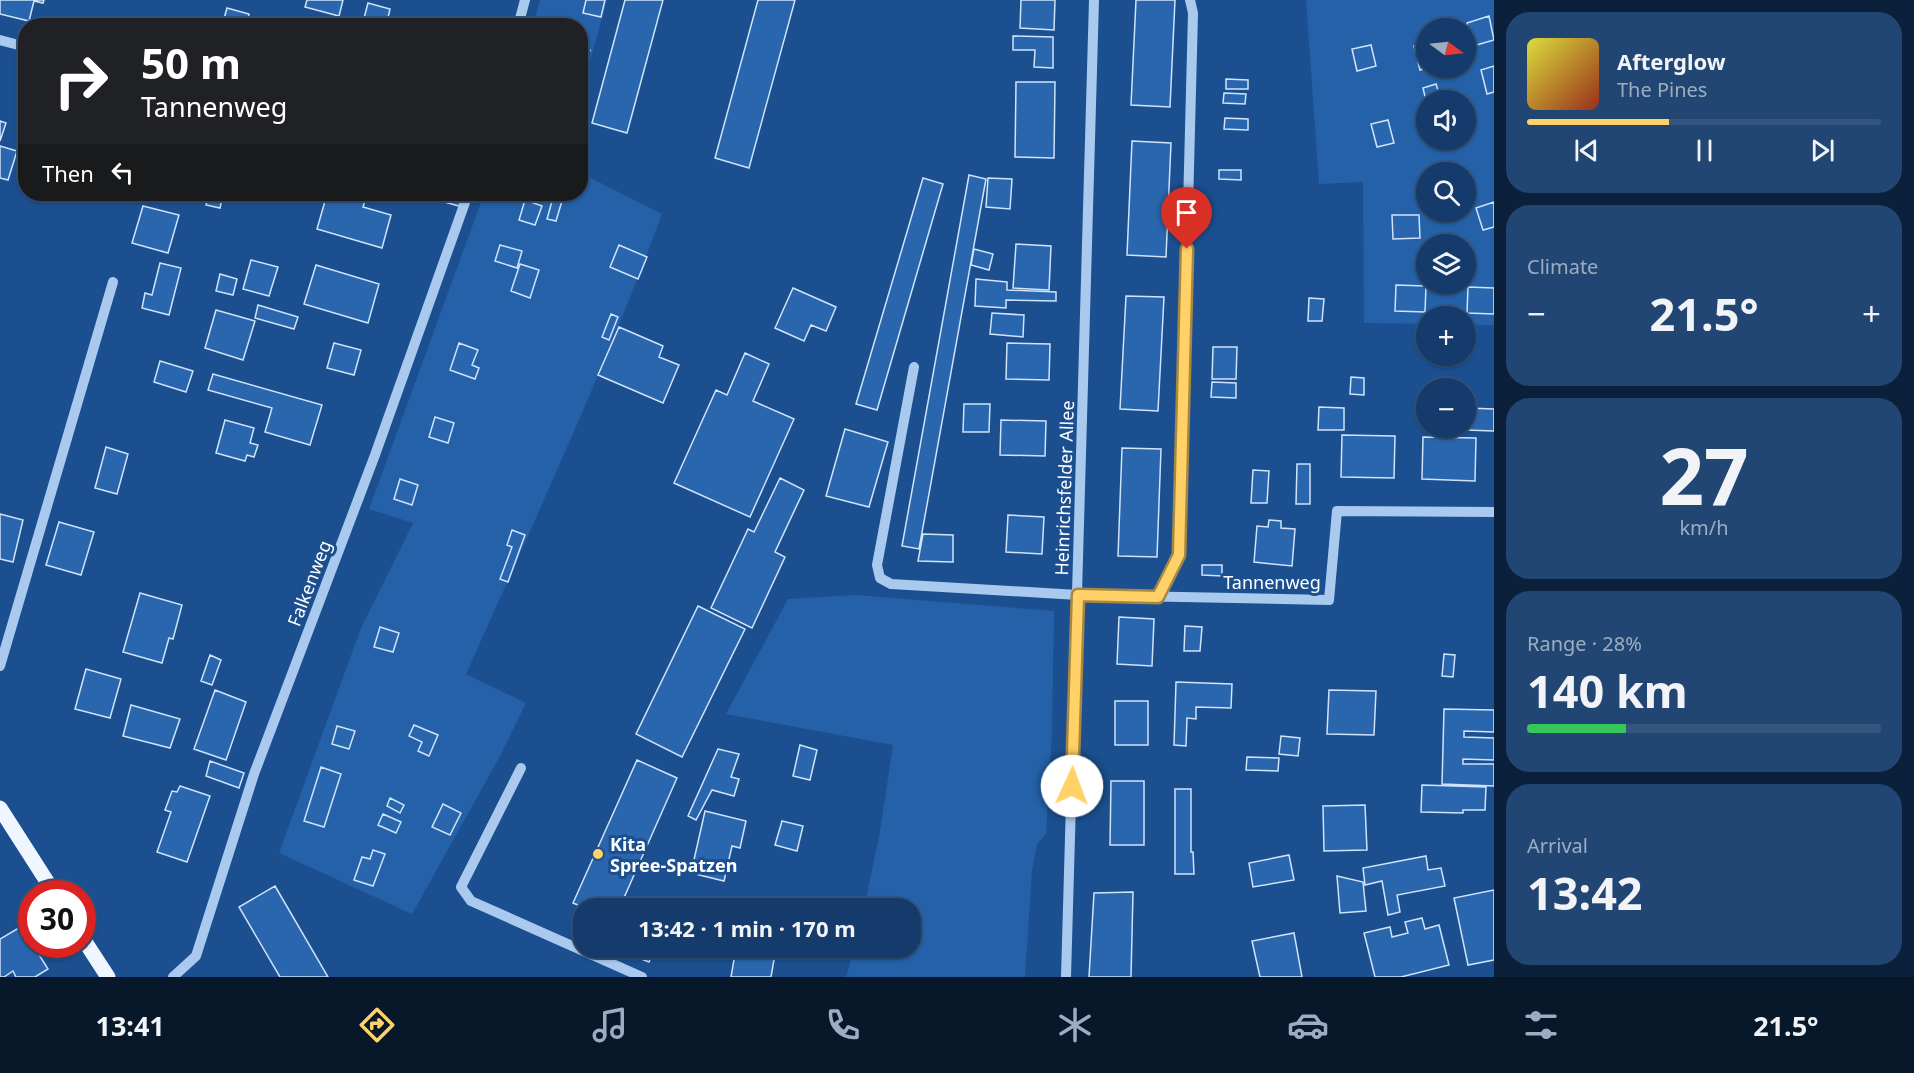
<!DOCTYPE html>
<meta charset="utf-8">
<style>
:root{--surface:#143b6b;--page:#214673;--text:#f1f3f6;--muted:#9dadc1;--line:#33557e;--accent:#ffd166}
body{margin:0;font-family:"Noto Sans",sans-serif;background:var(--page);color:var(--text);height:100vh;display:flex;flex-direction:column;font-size:22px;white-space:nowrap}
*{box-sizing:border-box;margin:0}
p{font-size:20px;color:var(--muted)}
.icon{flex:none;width:33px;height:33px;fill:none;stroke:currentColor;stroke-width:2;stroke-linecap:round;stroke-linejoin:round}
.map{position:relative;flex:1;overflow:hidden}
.drawer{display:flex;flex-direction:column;gap:12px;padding:12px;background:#0b203b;width:420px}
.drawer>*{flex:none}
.top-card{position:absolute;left:18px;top:18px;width:570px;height:183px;border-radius:24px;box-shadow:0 2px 4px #0004,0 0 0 2px var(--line);background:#202124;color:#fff;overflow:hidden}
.needle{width:39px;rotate:105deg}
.tools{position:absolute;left:1416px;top:18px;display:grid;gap:12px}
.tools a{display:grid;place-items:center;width:60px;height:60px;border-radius:50%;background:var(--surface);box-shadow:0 2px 4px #0004,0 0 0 2px var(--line);font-size:30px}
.speed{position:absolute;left:18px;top:880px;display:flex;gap:12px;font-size:30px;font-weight:700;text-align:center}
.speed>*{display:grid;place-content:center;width:78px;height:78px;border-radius:50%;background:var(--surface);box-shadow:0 2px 4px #0004,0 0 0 2px var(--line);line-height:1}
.speed .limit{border:9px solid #d22;background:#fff;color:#111}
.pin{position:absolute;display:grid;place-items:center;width:51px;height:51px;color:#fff;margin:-62px -26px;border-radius:50% 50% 50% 0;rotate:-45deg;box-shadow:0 0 6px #0007}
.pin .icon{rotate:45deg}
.me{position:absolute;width:66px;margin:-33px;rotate:2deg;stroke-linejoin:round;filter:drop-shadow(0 0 4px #0008)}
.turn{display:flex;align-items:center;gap:21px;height:126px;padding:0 24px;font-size:27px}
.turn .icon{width:78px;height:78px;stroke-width:2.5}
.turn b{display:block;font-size:42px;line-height:51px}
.then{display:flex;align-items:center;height:57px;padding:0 24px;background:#0003;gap:12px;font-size:22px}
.big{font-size:45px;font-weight:700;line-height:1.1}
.drawer .tile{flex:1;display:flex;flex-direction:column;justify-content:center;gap:9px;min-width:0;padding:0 21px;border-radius:24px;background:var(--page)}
.drawer .dial{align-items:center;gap:0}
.dial b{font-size:78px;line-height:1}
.song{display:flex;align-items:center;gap:18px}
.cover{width:72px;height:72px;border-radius:9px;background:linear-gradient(135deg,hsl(60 70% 55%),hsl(10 70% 35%))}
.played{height:6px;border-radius:3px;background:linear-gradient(90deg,var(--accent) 40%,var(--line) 40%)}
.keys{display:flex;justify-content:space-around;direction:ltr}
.heat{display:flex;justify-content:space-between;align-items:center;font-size:33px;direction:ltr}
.charge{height:9px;border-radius:4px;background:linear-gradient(90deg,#34c759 28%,var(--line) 0)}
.trip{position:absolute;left:573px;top:898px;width:348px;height:60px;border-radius:24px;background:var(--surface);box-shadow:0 2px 4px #0004,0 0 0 2px var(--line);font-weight:700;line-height:60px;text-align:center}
.tab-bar{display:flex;height:96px;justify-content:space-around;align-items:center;background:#08182b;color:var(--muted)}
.tab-bar .icon{width:42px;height:42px}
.tab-bar .on{color:var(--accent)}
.tab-bar b{font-size:27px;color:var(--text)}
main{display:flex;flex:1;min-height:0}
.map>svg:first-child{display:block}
.green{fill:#2461a8;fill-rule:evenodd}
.building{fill:#2a66ad;stroke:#cfe3fa;stroke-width:1.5}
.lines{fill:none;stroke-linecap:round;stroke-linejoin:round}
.minor{stroke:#a9c9ee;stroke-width:10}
.major{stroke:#f0f6ff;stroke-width:15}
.route-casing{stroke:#a68842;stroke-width:15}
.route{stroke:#ffd166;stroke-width:10}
.poi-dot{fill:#ffd166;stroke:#1b4f8f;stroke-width:2}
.labels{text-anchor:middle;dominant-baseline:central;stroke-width:6;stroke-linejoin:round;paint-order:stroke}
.street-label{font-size:18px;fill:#fff;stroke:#1b4f8f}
.poi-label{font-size:18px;font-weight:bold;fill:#fff;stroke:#1b4f8f;text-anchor:start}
</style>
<main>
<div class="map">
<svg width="1494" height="977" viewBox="0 0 1494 977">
<rect width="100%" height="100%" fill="#1b4f8f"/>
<path class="green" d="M540 0H607L581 94 580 26H533Z
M1306 0H1494V325H1466V316H1426V324L1364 323 1363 182 1319 184ZM1426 28H1466V68H1426ZM1426 100H1466V140H1426ZM1426 172H1466V212H1426ZM1426 244H1466V284H1426Z
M581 173 662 214C604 371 534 522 466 674L526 703 500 756 412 914 279 853 361 628 413 523 369 509 484 194H580Z
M855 595 1054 611 1052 730 1046 834 1037 844 1032 871 1025 977H846L854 948H910V909H864L880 831 893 745 726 714 788 599Z"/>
<path class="building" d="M0 0H44L43 3 34 1 29 21 0 14Z
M307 0H343L339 16 305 7Z
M586 0H605L601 17 583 13Z
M625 0H663L627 133 592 123Z
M758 0H795L749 168 715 158Z
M1021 0H1055L1054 30 1020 28Z
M1136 0H1175L1170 107 1131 105Z
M368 3 390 9 386 26H362Z
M227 8 249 14 247 26H222Z
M1489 16 1494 40 1473 46 1467 23Z
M101 21 118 26H99Z
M1013 36 1053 37V68L1034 67 1035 50H1013Z
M1426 43 1428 68 1420 70 1414 46Z
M1371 45 1376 66 1357 71 1352 49Z
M580 48 590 50 580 84Z
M1494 66V92L1487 94 1481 70Z
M1226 79 1248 80V89H1226Z
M1016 82H1055L1054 158 1015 157Z
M1436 84 1441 100 1426 101 1423 88Z
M1224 93 1246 94 1245 104 1223 103Z
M1225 118 1248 119V130L1224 129Z
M1388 120 1394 143 1377 147 1371 124Z
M0 121 6 123 0 141Z
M1132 141 1171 143 1166 257 1127 255Z
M0 146 17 151 8 180 0 178Z
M1219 170H1241V180L1219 179Z
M969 175 986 179 919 549 902 546Z
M923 178 943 184 877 410 856 404Z
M988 178 1012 179 1010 209 986 207Z
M209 194H223L220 208 206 205Z
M327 194 367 195 363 207 391 215 382 248 317 229Z
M434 194H463L459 206 433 199Z
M520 194H546L544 201Z
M554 194H564L556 221 547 219Z
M525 200 542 206 535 225 519 220Z
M1494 202V227L1483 230 1476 208Z
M143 206 179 215 168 253 132 243Z
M1392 215H1419L1420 238 1393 239Z
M1016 244 1051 246 1049 290 1013 288Z
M500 245 522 251 517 268 495 261Z
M619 245 647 257 638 279 610 267Z
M974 249 993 254 989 270 971 265Z
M251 260 278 267 269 296 243 289Z
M160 263 181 268 169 315 142 308 145 293 152 295Z
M520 264 539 270 530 298 511 291Z
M316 265 379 284 368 323 304 304Z
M220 274 237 279 233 295 216 291Z
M976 279 1007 282V290L1056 292V301L1006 300V308L975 306Z
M1396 285 1426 286 1425 312 1395 311Z
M1468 287 1494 288V314L1467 313Z
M793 288 836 307 826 331 811 325 804 341 775 328Z
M1126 296 1164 297 1158 411 1120 409Z
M1309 298 1324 299 1322 321H1308Z
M258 305 298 317 294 329 255 318Z
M216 310 255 321 243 360 205 348Z
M992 313 1024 315 1023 337 990 334Z
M611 314 618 317 609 340 602 337Z
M619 327 663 346 659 357 679 365 663 403 598 375Z
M334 343 361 350 354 375 327 368Z
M459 343 478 350 472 365 479 368 475 379 450 370Z
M1007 343 1050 344 1049 380 1006 379Z
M1213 347H1237L1236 379H1212Z
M745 353 769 364 753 401 794 419 750 517 674 483 716 390 727 395Z
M160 361 193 371 186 392 154 382Z
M213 374 322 405 310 445 265 432 272 408 208 390Z
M1351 377 1364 378V395L1350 394Z
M1212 382 1236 383V398L1211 397Z
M964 404H990L989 432H963Z
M1319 407 1344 408V430H1318Z
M1467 408 1494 409V431L1466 430Z
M435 417 454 423 448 443 429 437Z
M225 420 254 428 250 443 258 445 254 457 247 455 245 461 216 453Z
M1001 420 1046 421 1045 456 1000 455Z
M845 429 888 442 869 507 826 496Z
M1342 435 1395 436 1394 478 1341 477Z
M1423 437 1476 438 1475 481 1422 479Z
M106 447 128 454 117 494 95 488Z
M1122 448 1161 449 1157 557 1118 556Z
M1297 464H1310V504H1296Z
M1253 470 1269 471 1267 503H1251Z
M780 478 804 490 775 552 785 557 752 628 711 608 748 529 754 532Z
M400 479 418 485 412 505 394 499Z
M0 514 23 520 13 562 0 559Z
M1008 515 1044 517 1042 554 1006 552Z
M1269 520 1281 521V528L1295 529 1292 566 1254 562 1257 526 1268 527Z
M59 522 94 532 81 575 46 565Z
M512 530 525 535 508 582 500 579 512 547 507 545Z
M923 534 953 535V562L918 561Z
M1202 565H1222V576L1202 575Z
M140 593 182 605 173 639 169 638 162 663 123 652Z
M698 606 745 629 682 757 636 734Z
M1119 617 1154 619 1152 666 1117 664Z
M1185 626 1202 627 1200 651H1184Z
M380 627 399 633 393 652 374 647Z
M1444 654 1455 655 1453 677 1442 676Z
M210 655 221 660 212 685 201 681Z
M86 669 121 679 110 718 75 709Z
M1176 682 1232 684 1231 708 1196 707V719L1187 718 1186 746 1174 745Z
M215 690 246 702 226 760 194 749Z
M1329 690 1376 691 1374 735 1327 734Z
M1115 701H1148V745H1115Z
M131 705 180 719 170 748 123 736Z
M1444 709 1494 710V732L1464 731V737L1494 738V760L1463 759V764H1494V786L1442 784Z
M414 725 438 735 429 756 418 751 422 742 409 736Z
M337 726 355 731 349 749 332 744Z
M1281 736 1300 738 1298 756 1279 754Z
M800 745 817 750 810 780 793 776Z
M718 749 739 754 731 777 739 779 734 796 712 790 696 820 688 816Z
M1247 757 1279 758 1278 771 1246 770Z
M637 760 677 778 619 909H588L573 903Z
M210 761 244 773 239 788 206 776Z
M321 767 341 774 324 827 304 821Z
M1111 781H1144V845H1110Z
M1422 785 1486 787 1485 810H1463V813L1421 812Z
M180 786 210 796 187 862 157 852 171 812 165 810 172 791 177 792Z
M1175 789H1191V852H1193L1194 874H1175Z
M390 798 404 805 400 813 387 806Z
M443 804 461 813 450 835 432 827Z
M1365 805 1367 850 1324 851 1323 806Z
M705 811 746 821 740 848 732 846 724 881 691 873Z
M383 814 401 822 396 833 378 825Z
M782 821 803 826 797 851 775 845Z
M373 850 385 854 373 886 354 880 362 857 370 859Z
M1289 855 1294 880 1253 887 1249 863Z
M1426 856 1428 870 1441 868 1445 886 1397 895 1400 912 1388 915 1382 881 1365 885 1363 868Z
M1337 876 1363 882 1366 911 1340 913Z
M275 886 328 977H280L239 907Z
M1494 890V960L1468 965 1454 898Z
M1133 892 1131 977H1089L1094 893Z
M1422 918 1425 929 1439 925 1449 965 1401 977H1375L1364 933 1390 927 1392 937 1408 933 1405 922Z
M22 926 32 945H33L48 969 35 977H16L13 971 4 977H0V939Z
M1294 933 1302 977H1260L1252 941Z
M634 948H655L649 962 631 955Z
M736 948H776L771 977H731Z"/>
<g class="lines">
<path class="minor" d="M518 26 525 0
M0 40 26 47
M914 367 877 565 880 578 891 584 1078 595 1329 600 1337 511 1494 512
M1158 597 1179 555 1193 13 1190 0
M0 666 113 282
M521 768 461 887 471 901 642 977
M173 977 196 956 254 774 375 455 468 194
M1066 977 1094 0"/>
<path class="major" d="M0 808 55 894
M82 937 108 977"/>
</g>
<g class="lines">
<defs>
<path id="route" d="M1072 786 1078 595 1158 597 1179 555 1187 249"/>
</defs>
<use href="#route" class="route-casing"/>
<use href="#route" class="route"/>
</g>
<circle class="poi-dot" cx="598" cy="854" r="6"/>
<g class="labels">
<g class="street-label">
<text transform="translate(1064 488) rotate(-88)">Heinrichsfelder Allee</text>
<text x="1272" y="582">Tannenweg</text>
<text transform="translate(309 583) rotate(-69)">Falkenweg</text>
</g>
<g class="poi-label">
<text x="610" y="844">Kita<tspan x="610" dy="21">Spree-Spatzen</tspan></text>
</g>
</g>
</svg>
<div class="tools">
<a><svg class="needle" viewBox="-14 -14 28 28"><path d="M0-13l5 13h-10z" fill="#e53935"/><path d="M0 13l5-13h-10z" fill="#9dadc1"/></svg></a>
<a><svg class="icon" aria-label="sound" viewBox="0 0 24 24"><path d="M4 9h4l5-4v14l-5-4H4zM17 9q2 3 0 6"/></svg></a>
<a><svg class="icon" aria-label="search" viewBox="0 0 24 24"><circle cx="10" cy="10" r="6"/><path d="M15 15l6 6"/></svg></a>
<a><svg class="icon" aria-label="layers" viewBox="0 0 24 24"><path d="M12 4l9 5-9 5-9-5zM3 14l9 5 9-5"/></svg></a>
<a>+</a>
<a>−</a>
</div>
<div class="speed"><div class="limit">30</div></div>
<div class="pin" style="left:1187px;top:249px;background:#d93025"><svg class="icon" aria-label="arrive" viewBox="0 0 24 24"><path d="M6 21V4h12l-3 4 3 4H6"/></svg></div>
<svg class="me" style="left:1072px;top:786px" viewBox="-20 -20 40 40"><circle r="19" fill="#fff"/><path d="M0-13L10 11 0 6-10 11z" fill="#ffd166"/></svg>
<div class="trip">13:42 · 1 min · 170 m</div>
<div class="top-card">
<div class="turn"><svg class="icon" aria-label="right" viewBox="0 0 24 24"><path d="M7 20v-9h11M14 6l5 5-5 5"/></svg><div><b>50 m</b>Tannenweg</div></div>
<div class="then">Then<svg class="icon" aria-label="left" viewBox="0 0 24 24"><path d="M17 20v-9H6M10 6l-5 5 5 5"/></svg></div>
</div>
</div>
<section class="drawer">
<div class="tile">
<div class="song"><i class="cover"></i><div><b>Afterglow</b><p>The Pines</p></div></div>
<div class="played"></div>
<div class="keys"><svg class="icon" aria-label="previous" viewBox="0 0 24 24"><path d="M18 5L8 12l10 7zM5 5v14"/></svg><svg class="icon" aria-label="pause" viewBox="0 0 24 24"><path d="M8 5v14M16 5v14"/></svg><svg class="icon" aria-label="next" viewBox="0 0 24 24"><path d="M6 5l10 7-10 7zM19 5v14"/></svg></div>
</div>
<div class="tile"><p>Climate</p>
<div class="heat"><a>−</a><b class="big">21.5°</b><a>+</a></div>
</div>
<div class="tile dial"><b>27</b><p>km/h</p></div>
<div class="tile"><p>Range · 28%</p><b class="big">140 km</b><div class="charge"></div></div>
<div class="tile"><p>Arrival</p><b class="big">13:42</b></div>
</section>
</main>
<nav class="tab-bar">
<b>13:41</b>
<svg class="icon on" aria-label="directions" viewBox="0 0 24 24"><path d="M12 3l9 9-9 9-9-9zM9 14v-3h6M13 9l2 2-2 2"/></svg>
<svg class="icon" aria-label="music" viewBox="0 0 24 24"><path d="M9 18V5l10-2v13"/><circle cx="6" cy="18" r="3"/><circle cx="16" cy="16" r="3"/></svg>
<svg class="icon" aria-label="phone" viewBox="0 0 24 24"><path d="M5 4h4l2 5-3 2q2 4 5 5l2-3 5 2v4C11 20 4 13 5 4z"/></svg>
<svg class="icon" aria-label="climate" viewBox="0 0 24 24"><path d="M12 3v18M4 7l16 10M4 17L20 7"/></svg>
<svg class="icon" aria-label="car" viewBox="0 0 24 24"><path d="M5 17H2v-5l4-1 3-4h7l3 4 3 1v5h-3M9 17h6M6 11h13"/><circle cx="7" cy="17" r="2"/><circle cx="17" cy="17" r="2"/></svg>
<svg class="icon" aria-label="filters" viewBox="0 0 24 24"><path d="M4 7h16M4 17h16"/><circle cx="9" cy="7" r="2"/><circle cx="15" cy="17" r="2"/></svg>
<b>21.5°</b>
</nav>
